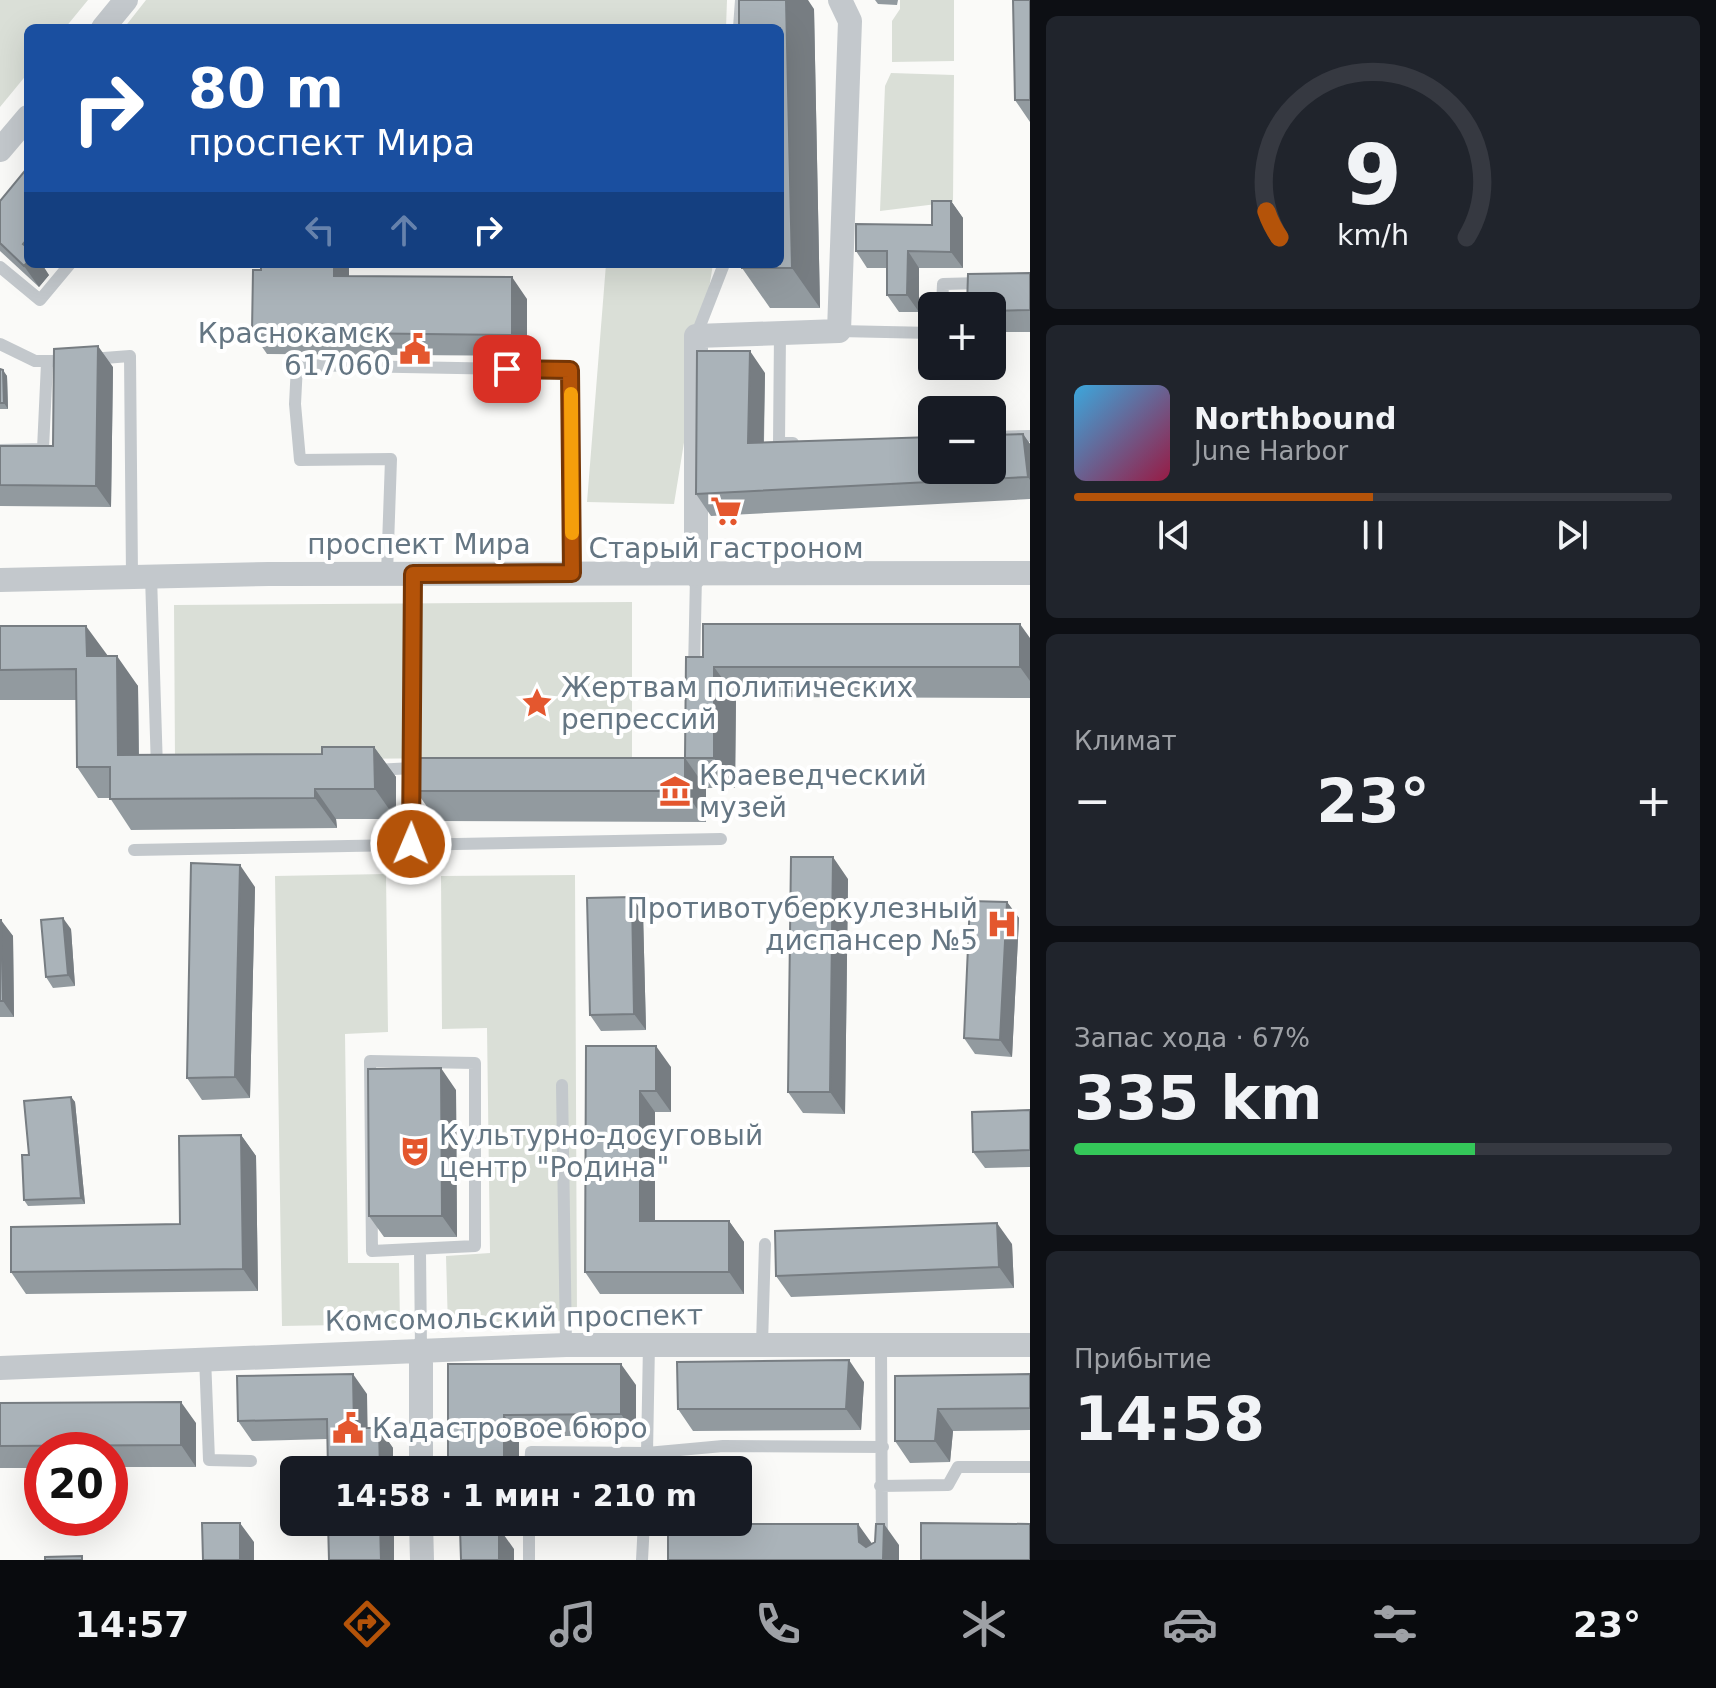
<!DOCTYPE html>
<html lang="ru">
<meta charset="utf-8">
<style>
:root{--surface:#171b24;--page:#20242c;--text:#f1f3f6;--muted:#9ea1a6;--line:#363941;--accent:#b45309}
body{margin:0;font-family:"DejaVu Sans",sans-serif;background:var(--page);color:var(--text);height:100vh;display:flex;flex-direction:column;font-size:30px;white-space:nowrap}
*{box-sizing:border-box;margin:0}
p{font-size:26px;color:var(--muted)}
.icon{flex:none;width:44px;height:44px;fill:none;stroke:currentColor;stroke-width:2;stroke-linecap:round;stroke-linejoin:round}
.map{position:relative;flex:1;overflow:hidden}
.panel{display:flex;flex-direction:column;gap:16px;padding:16px;background:#0d0f14;width:686px}
.panel>*{flex:none}
.hud{position:absolute;left:24px;top:24px;width:760px;height:244px;border-radius:12px;box-shadow:0 8px 32px #0002;background:#1a4fa0;color:#fff;overflow:hidden}
.tools{position:absolute;left:918px;top:292px;display:grid;gap:16px}
.tools a{display:grid;place-items:center;width:88px;height:88px;border-radius:12px;background:var(--surface);box-shadow:0 8px 32px #0002;font-size:40px}
.speed{position:absolute;left:24px;top:1432px;display:flex;gap:16px;font-size:40px;font-weight:700;text-align:center}
.speed>*{display:grid;place-content:center;width:104px;height:104px;border-radius:50%;background:var(--surface);box-shadow:0 8px 32px #0002;line-height:1}
.speed .limit{border:12px solid #d22;background:#fff;color:#111}
.pin{position:absolute;display:grid;place-items:center;width:68px;height:68px;color:#fff;margin:-34px;border-radius:16px;box-shadow:0 4px 12px #0006}
.me{position:absolute;width:88px;margin:-44px;rotate:1deg;stroke-linejoin:round;filter:drop-shadow(0 0 6px #0008)}
.turn{display:flex;align-items:center;gap:28px;height:168px;padding:0 32px;font-size:36px}
.turn .icon{width:104px;height:104px;stroke-width:2.5}
.turn b{display:block;font-size:56px;line-height:68px}
.lanes{display:flex;align-items:center;height:76px;padding:0 32px;background:#0003;justify-content:center;gap:40px;direction:ltr}
.lanes .off{opacity:.35}
.big{font-size:60px;font-weight:600;line-height:1.1}
.panel .card{flex:1;display:flex;flex-direction:column;justify-content:center;gap:12px;min-width:0;padding:0 28px;border-radius:12px;background:var(--page)}
.panel .dial{align-items:center;gap:0}
.dial svg{height:208px;overflow:visible;fill:none;stroke:var(--line);stroke-width:7;stroke-linecap:round;text-anchor:middle}
.dial text{fill:var(--text);stroke:none}
.song{display:flex;align-items:center;gap:24px}
.cover{width:96px;height:96px;border-radius:12px;background:linear-gradient(135deg,hsl(200 70% 55%),hsl(340 70% 35%))}
.played{height:8px;border-radius:4px;background:linear-gradient(90deg,var(--accent) 50%,var(--line) 50%)}
.keys{display:flex;justify-content:space-around;direction:ltr}
.heat{display:flex;justify-content:space-between;align-items:center;font-size:44px;direction:ltr}
.charge{height:12px;border-radius:6px;background:linear-gradient(90deg,#34c759 67%,var(--line) 0)}
.trip{position:absolute;left:280px;top:1456px;width:472px;height:80px;border-radius:12px;background:var(--surface);box-shadow:0 8px 32px #0002;font-weight:600;line-height:80px;text-align:center}
.tabs{display:flex;height:128px;justify-content:space-around;align-items:center;background:#090b0e;color:var(--muted)}
.tabs .icon{width:56px;height:56px}
.tabs .selected{color:var(--accent)}
.tabs b{font-size:36px;color:var(--text)}
main{display:flex;flex:1;min-height:0}
.map>svg:first-child{display:block}
.green{fill:#dadfd7}
.lines{fill:none;stroke-linecap:round;stroke-linejoin:round}
.service{stroke:#c3c8cc;stroke-width:12}
.minor{stroke:#c3c8cc;stroke-width:24}
.wall{fill:#929a9f}
.shaded-wall{fill:#777d82}
.building{fill:#aab3b9;stroke:#777d82;stroke-width:2}
.route-casing{stroke:#753606;stroke-width:20}
.route{stroke:#b45309;stroke-width:14}
.slow{stroke:#f59e0b;stroke-width:14}
.labels{text-anchor:middle;dominant-baseline:central;stroke-width:8;stroke-linejoin:round;paint-order:stroke}
.poi-label{font-size:28px;fill:#657683;stroke:#fff;text-anchor:start}
.street-label{font-size:28px;fill:#657683;stroke:#fff}
</style>
<main>
<div class="map">
<svg width="1030" height="1560" viewBox="0 0 1030 1560">
<rect width="100%" height="100%" fill="#fafaf8"/>
<path class="green" d="M0 0H88L65 28H28V73L0 107Z
M146 0H727L726 28H124Z
M900 0H954V61L892 62V21L900 9Z
M891 73 954 75 953 202 880 211 885 86Z
M606 264H713L674 504 587 502Z
M632 602V757L175 760 174 605Z
M386 874 388 1032 345 1034 348 1263H399L400 1324 282 1326 275 876Z
M575 875 577 1320 448 1328 446 1256 490 1253 487 1028 442 1029 441 876Z"/>
<g class="lines">
<path class="service" d="M739 28 741 0
M0 267 40 300 70 264
M942 306 943 284 981 283
M839 331 932 333
M780 333 779 443H793
M696 336 724 264
M0 344 35 361H69
M91 359 130 356 132 576
M992 437 1030 436
M0 450 43 449 47 363
M387 574 391 459 300 460 295 404 297 365 570 370 572 573
M151 576 157 769
M694 671 696 576
M375 770 432 767
M411 844 413 574
M134 850 721 839
M370 1061 475 1063V1246L372 1251Z
M562 1085 566 1345
M420 1251 421 1349
M762 1344 765 1244
M881 1344 882 1560
M205 1357 209 1460 251 1461
M530 1470 531 1452 647 1453 649 1344
M646 1470 647 1453 723 1446 883 1447
M880 1486 948 1485 958 1467H1030
M529 1560V1522
M642 1560 644 1522"/>
<path class="minor" d="M103 28 126 0
M0 150 28 117
M696 576V336L839 331 850 21 840 0
M0 580 269 574 1030 573
M421 1349V1470
M0 1368 566 1345H1030
M421 1522 422 1560"/>
</g>
<path class="wall" d="M875 0H898L897 5 878 4Z
M1030 0V122L1015 100Z
M814 9 820 308H770L742 268Z
M0 201 28 264 49 275 39 287 0 251Z
M951 201 963 218V268H919V312H899L887 295V268H867L856 251 932 225Z
M261 264H349V276L527 299V356L267 354 252 332Z
M1030 273V332H992V306Z
M113 367 111 507 0 506V446H53Z
M0 369 7 376 8 409H0Z
M765 373 764 442 1023 434 1030 444V499L711 516 696 494Z
M0 626 108 656 138 686 139 755 322 754 374 747 396 777V819H336L337 828 131 830 110 798H98L77 767 76 700H0Z
M1030 638V698L736 697 735 788H706V822L437 821 416 791 685 758 703 657Z
M848 879 845 1114 803 1113 788 1092Z
M255 887 250 1098 202 1100 187 1078Z
M632 897 643 913 646 1030 601 1031 590 1015Z
M1007 902 1019 918 1012 1057 975 1054 964 1038Z
M0 920 13 936 14 1017H0Z
M71 929 75 986 53 988 46 977Z
M586 1046 671 1067V1112H655V1221H729L744 1242V1294H600L585 1272Z
M456 1090 457 1237H384L369 1216Z
M71 1097 75 1102 85 1204 28 1206 24 1200Z
M1030 1110V1167L985 1168 973 1152Z
M241 1135 256 1156 258 1291 26 1294 11 1272 180 1224Z
M1012 1244 1014 1288 791 1297 776 1276Z
M448 1364 636 1385V1436H519Z
M1030 1374V1430L953 1431 950 1462 910 1463 895 1441V1376Z
M864 1382 861 1430 693 1431 678 1409Z
M367 1394V1428H379L393 1448V1470H328L327 1439 252 1441 238 1421Z
M0 1403 196 1423V1467H110V1450H42V1468H0Z"/>
<path class="shaded-wall" d="M786 0H808L814 9 820 308 792 268Z
M951 201 963 218V268L951 252Z
M908 251 919 268V312L907 295Z
M28 261V264H42L49 275 39 287 24 266Z
M334 264H349V297L334 276Z
M512 277 527 299V356L512 335Z
M98 346 113 367 111 507 96 486Z
M750 351 765 373 763 464 748 443Z
M3 370 7 376 8 409 4 403Z
M1023 434 1030 444V480L1028 477Z
M1020 624 1030 638V681L1020 667Z
M86 626 108 656H87Z
M117 656 138 686 139 786 118 755Z
M714 667 736 697 735 788 714 758Z
M374 747 396 777V819L375 789Z
M685 758 706 788V822L685 791Z
M315 789 336 819 337 828 315 798Z
M833 857 848 879 845 1114 830 1092Z
M240 865 255 887 250 1098 235 1077Z
M632 897 643 913 646 1030 634 1014Z
M1007 902 1019 918 1012 1057 1000 1040Z
M63 918 71 929 75 986 68 975Z
M1 920 13 936 14 1017 3 1001Z
M656 1046 671 1067V1112L656 1091Z
M441 1068 456 1090 457 1237 442 1216Z
M640 1091 655 1112V1242L640 1221Z
M71 1097 75 1102 85 1204 81 1198Z
M241 1135 256 1156 258 1291 243 1269Z
M729 1221 744 1242V1294L729 1272Z
M997 1223 1012 1244 1014 1288 999 1267Z
M849 1360 864 1382 861 1430 846 1409Z
M621 1364 636 1385V1436L621 1414Z
M353 1374 367 1394 368 1448 354 1428Z
M181 1402 196 1423V1467L181 1445Z
M938 1409 953 1431 950 1462 935 1441Z
M504 1415 519 1436V1470H504Z
M379 1428 393 1448V1470H380Z
M380 1522H394V1560H381Z
M240 1523 254 1542V1560H240Z
M858 1524 873 1545 874 1560 859 1542Z
M884 1524 899 1545V1560H883Z
M499 1528 514 1549V1560H499Z"/>
<path class="building" d="M739 0H786L792 268H742V264H780V28H739Z
M1013 0H1030V100H1015Z
M28 167V238L23 244 28 248V261L24 266 0 243V201Z
M932 201H951V252L908 251 907 295H887V251H856V224L932 225Z
M261 264H334V276L512 277V335L252 332 253 270H261Z
M1030 273V310L992 311V306H967L968 274Z
M98 346 96 486 0 485V446H53L54 349Z
M697 351H750L748 443 932 437V470H992V435L1023 434 1028 477 696 494Z
M0 369 3 370 4 403H0Z
M703 624H1020V667H714V758H685L686 657H703Z
M0 626H86L87 656H117L118 755 322 754V747H374L375 789H315V798L110 799V767H77L76 669 0 670Z
M416 758H685V791H416Z
M791 857H833L830 1092H788Z
M191 863 240 865 235 1077 187 1078Z
M632 897 634 1014 590 1015 587 898Z
M970 901 1007 902 1000 1040 964 1038Z
M63 918 68 975 46 977 41 920Z
M0 920H1L3 1001H0Z
M586 1046H656V1091H640V1221H729V1272H585Z
M441 1068 442 1216H369L368 1069Z
M71 1097 81 1198 24 1200 22 1155H29L24 1101Z
M1030 1110V1150L973 1152 972 1112Z
M241 1135 243 1269 11 1272V1227L180 1224 179 1136Z
M997 1223 999 1267 776 1276 775 1231Z
M849 1360 846 1409H678L677 1362Z
M448 1364H621V1414L504 1415V1470H448Z
M353 1374 354 1428H379L380 1470H328L327 1419 238 1421 237 1376Z
M1030 1374V1408L938 1409 935 1441H895V1376Z
M181 1402V1445L0 1446V1403Z
M328 1522H380L381 1560H329Z
M202 1523H240V1560H203Z
M921 1523 1030 1524V1560H921Z
M668 1524H858L859 1542 866 1547 875 1542 876 1524H884L883 1560H668Z
M460 1528H499V1560H461Z
M82 1556V1560H45V1557Z"/>
<g class="lines">
<defs>
<path id="route" d="M411 844 413 574 572 573 570 370 507 369"/>
</defs>
<use href="#route" class="route-casing"/>
<use href="#route" class="route"/>
<path class="slow" d="M571 394 572 533"/>
</g>
<defs>
<symbol id="civic-bare" viewBox="-9 -9 18 18"><path d="M-.6-6.5H3V-4.5H.6V-3L4-1V1h2V6H-6V1h2V-1L-.6-3ZM-1.2 2.5V6h2.4V2.5Z" fill="#e4572e" stroke="#fff" stroke-width="2.5" paint-order="stroke"/></symbol>
<symbol id="supermarket-bare" viewBox="-9 -9 18 18"><path d="M-6-5.5h2.5l.6 2H6L4.5 2H-2.5L-4.4-4H-6ZM-1.5 3.2a1.3 1.3 0 1 0 .1 0ZM3 3.2a1.3 1.3 0 1 0 .1 0Z" fill="#e4572e" stroke="#fff" stroke-width="2.5" paint-order="stroke"/></symbol>
<symbol id="sight-bare" viewBox="-9 -9 18 18"><path d="M0-6L1.8-2.2L6-1.7L2.9 1.2L3.7 5.4L0 3.3L-3.7 5.4L-2.9 1.2L-6-1.7L-1.8-2.2Z" fill="#e4572e" stroke="#fff" stroke-width="2.5" paint-order="stroke"/></symbol>
<symbol id="museum-bare" viewBox="-9 -9 18 18"><path d="M0-6L6-3V-2H-6V-3ZM-5-1h2V3h-2ZM-1-1h2V3h-2ZM3-1h2V3H3ZM-6 4H6V6H-6Z" fill="#e4572e" stroke="#fff" stroke-width="2.5" paint-order="stroke"/></symbol>
<symbol id="hospital-bare" viewBox="-9 -9 18 18"><path d="M-5-5h3v3.5h4V-5h3V5h-3V1.5h-4V5h-3Z" fill="#e4572e" stroke="#fff" stroke-width="2.5" paint-order="stroke"/></symbol>
<symbol id="theatre-bare" viewBox="-9 -9 18 18"><path d="M-5-5.5Q0-4 5-5.5V0Q5 5 0 6Q-5 5-5 0ZM-3.3-2.5H-1v1.5H-3.3ZM1-2.5H3.3v1.5H1ZM-2.8 1Q0 5.5 2.8 1Z" fill="#e4572e" stroke="#fff" stroke-width="2.5" paint-order="stroke"/></symbol>
</defs>
<g fill-rule="evenodd">
<use href="#civic-bare" x="393" y="327" width="44" height="44"/>
<use href="#supermarket-bare" x="704" y="489" width="44" height="44"/>
<use href="#sight-bare" x="515" y="681" width="44" height="44"/>
<use href="#museum-bare" x="653" y="769" width="44" height="44"/>
<use href="#hospital-bare" x="980" y="902" width="44" height="44"/>
<use href="#theatre-bare" x="393" y="1129" width="44" height="44"/>
<use href="#civic-bare" x="326" y="1406" width="44" height="44"/>
</g>
<g class="labels">
<g class="poi-label">
<text x="391" y="333" text-anchor="end">Краснокамск<tspan x="391" dy="32">617060</tspan></text>
<text x="726" y="548" text-anchor="middle">Старый гастроном</text>
<text x="561" y="687">Жертвам политических<tspan x="561" dy="32">репрессий</tspan></text>
<text x="699" y="775">Краеведческий<tspan x="699" dy="32">музей</tspan></text>
<text x="978" y="908" text-anchor="end">Противотуберкулезный<tspan x="978" dy="32">диспансер №5</tspan></text>
<text x="439" y="1135">Культурно-досуговый<tspan x="439" dy="32">центр "Родина"</tspan></text>
<text x="372" y="1428">Кадастровое бюро</text>
</g>
<g class="street-label">
<text x="419" y="544">проспект Мира</text>
<text transform="translate(514 1318) rotate(-1)">Комсомольский проспект</text>
</g>
</g>
</svg>
<div class="tools">
<a>+</a>
<a>−</a>
</div>
<div class="speed"><div class="limit">20</div></div>
<div class="pin" style="left:507px;top:369px;background:#d93025"><svg class="icon" aria-label="arrive" viewBox="0 0 24 24"><path d="M6 21V4h12l-3 4 3 4H6"/></svg></div>
<svg class="me" style="left:411px;top:844px" viewBox="-20 -20 40 40"><circle r="17" fill="#b45309" stroke="#fff" stroke-width="3"/><path d="M0-11L8 9 0 5-8 9z" fill="#fff"/></svg>
<div class="trip">14:58 · 1 мин · 210 m</div>
<div class="hud">
<div class="turn"><svg class="icon" aria-label="right" viewBox="0 0 24 24"><path d="M7 20v-9h11M14 6l5 5-5 5"/></svg><div><b>80 m</b>проспект Мира</div></div>
<div class="lanes"><svg class="icon off" aria-label="left" viewBox="0 0 24 24"><path d="M17 20v-9H6M10 6l-5 5 5 5"/></svg><svg class="icon off" aria-label="ahead" viewBox="0 0 24 24"><path d="M12 20V5M6 11l6-6 6 6"/></svg><svg class="icon" aria-label="right" viewBox="0 0 24 24"><path d="M7 20v-9h11M14 6l5 5-5 5"/></svg></div>
</div>
</div>
<section class="panel">
<div class="card dial"><svg viewBox="0 0 100 80">
<path d="M14 69A42 42 0 1 1 86 69"/>
<path d="M14 69A42 42 0 0 1 9 59" stroke="#b45309"/>
<text x="50" y="56" font-size="32" font-weight="700">9</text>
<text x="50" y="72" font-size="11">km/h</text>
</svg></div>
<div class="card">
<div class="song"><i class="cover"></i><div><b>Northbound</b><p>June Harbor</p></div></div>
<div class="played"></div>
<div class="keys"><svg class="icon" aria-label="previous" viewBox="0 0 24 24"><path d="M18 5L8 12l10 7zM5 5v14"/></svg><svg class="icon" aria-label="pause" viewBox="0 0 24 24"><path d="M8 5v14M16 5v14"/></svg><svg class="icon" aria-label="next" viewBox="0 0 24 24"><path d="M6 5l10 7-10 7zM19 5v14"/></svg></div>
</div>
<div class="card"><p>Климат</p>
<div class="heat"><a>−</a><b class="big">23°</b><a>+</a></div>
</div>
<div class="card"><p>Запас хода · 67%</p><b class="big">335 km</b><div class="charge"></div></div>
<div class="card"><p>Прибытие</p><b class="big">14:58</b></div>
</section>
</main>
<nav class="tabs">
<b>14:57</b>
<svg class="icon selected" aria-label="directions" viewBox="0 0 24 24"><path d="M12 3l9 9-9 9-9-9zM9 14v-3h6M13 9l2 2-2 2"/></svg>
<svg class="icon" aria-label="music" viewBox="0 0 24 24"><path d="M9 18V5l10-2v13"/><circle cx="6" cy="18" r="3"/><circle cx="16" cy="16" r="3"/></svg>
<svg class="icon" aria-label="phone" viewBox="0 0 24 24"><path d="M5 4h4l2 5-3 2q2 4 5 5l2-3 5 2v4C11 20 4 13 5 4z"/></svg>
<svg class="icon" aria-label="climate" viewBox="0 0 24 24"><path d="M12 3v18M4 7l16 10M4 17L20 7"/></svg>
<svg class="icon" aria-label="car" viewBox="0 0 24 24"><path d="M5 17H2v-5l4-1 3-4h7l3 4 3 1v5h-3M9 17h6M6 11h13"/><circle cx="7" cy="17" r="2"/><circle cx="17" cy="17" r="2"/></svg>
<svg class="icon" aria-label="filters" viewBox="0 0 24 24"><path d="M4 7h16M4 17h16"/><circle cx="9" cy="7" r="2"/><circle cx="15" cy="17" r="2"/></svg>
<b>23°</b>
</nav>
